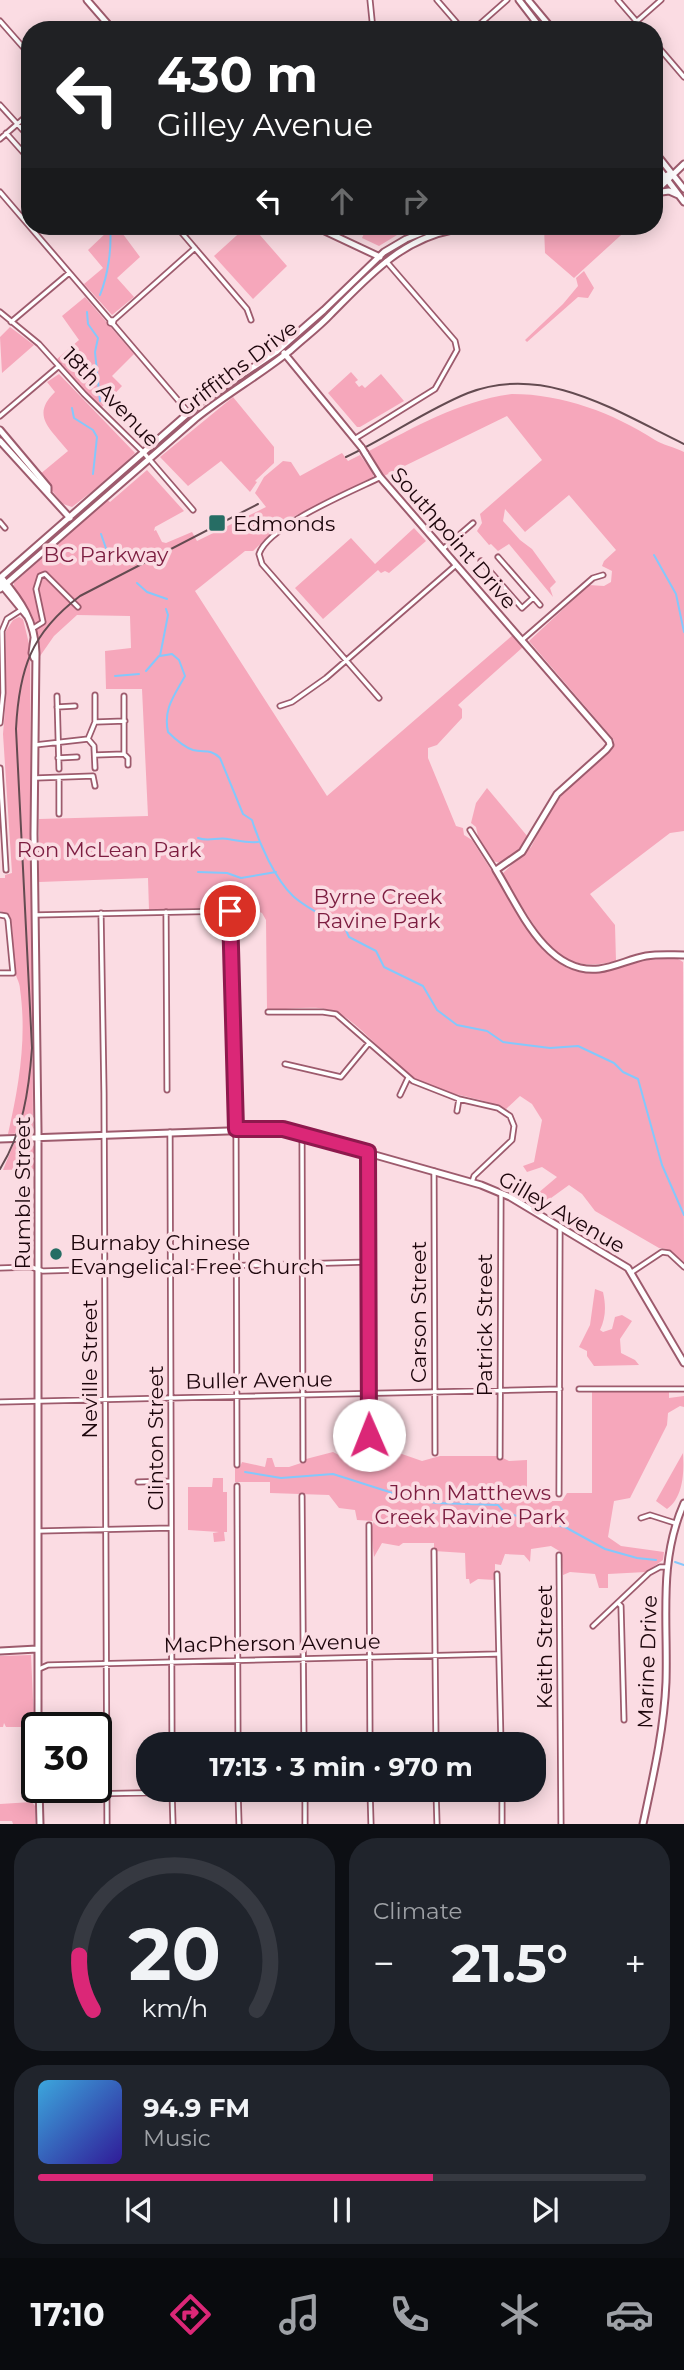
<!DOCTYPE html>
<meta charset="utf-8">
<style>
:root{--surface:#171b24;--page:#20242c;--text:#f1f3f6;--muted:#9ea1a6;--line:#363941;--accent:#db2777}
body{margin:0;font-family:Montserrat,sans-serif;background:var(--page);color:var(--text);height:100vh;display:flex;flex-direction:column;font-size:26px;white-space:nowrap}
*{box-sizing:border-box;margin:0}
p{font-size:23px;color:var(--muted)}
.icon{flex:none;width:38px;height:38px;fill:none;stroke:currentColor;stroke-width:2;stroke-linecap:round;stroke-linejoin:round}
.map{position:relative;height:1824px;overflow:hidden}
.details{display:flex;flex-direction:column;gap:14px;padding:14px;background:#0d0f14;flex:1}
.details>*{flex:none}
.hud{position:absolute;left:21px;top:21px;width:642px;height:214px;border-radius:28px;box-shadow:0 4px 18px #0003;background:#202124;color:#fff;overflow:hidden}
.speed{position:absolute;left:21px;top:1712px;display:flex;gap:14px;font-size:35px;font-weight:700;text-align:center}
.speed>*{display:grid;place-content:center;width:91px;height:91px;border-radius:50%;background:var(--surface);box-shadow:0 4px 18px #0003;line-height:1}
.speed .limit{border:4px solid #111;border-radius:10px;background:#fff;color:#111}
.pin{position:absolute;display:grid;place-items:center;width:60px;height:60px;color:#fff;margin:-30px;border:4px solid #fff;border-radius:50%;box-shadow:0 2px 7px #0007}
.me{position:absolute;width:77px;margin:-38px;rotate:359deg;stroke-linejoin:round;filter:drop-shadow(0 0 5px #0008)}
.turn{display:flex;align-items:center;gap:24px;height:147px;padding:0 21px;font-size:32px}
.turn .icon{width:91px;height:91px;stroke-width:2.5}
.turn b{display:block;font-size:49px;line-height:60px}
.lanes{display:flex;align-items:center;height:66px;padding:0 21px;background:#0003;justify-content:center;gap:35px;direction:ltr}
.lanes .off{opacity:.35}
.big{font-size:52px;font-weight:700;line-height:1.1}
.details .widget{flex:1;display:flex;flex-direction:column;justify-content:center;gap:10px;min-width:0;padding:0 24px;border-radius:28px;background:var(--page)}
.details .dial{align-items:center;gap:0}
.dial svg{height:182px;overflow:visible;fill:none;stroke:var(--line);stroke-width:7;stroke-linecap:round;text-anchor:middle}
.dial text{fill:var(--text);stroke:none}
.song{display:flex;align-items:center;gap:21px}
.cover{width:84px;height:84px;border-radius:10px;background:linear-gradient(135deg,hsl(200 70% 55%),hsl(250 70% 35%))}
.played{height:7px;border-radius:4px;background:linear-gradient(90deg,var(--accent) 65%,var(--line) 65%)}
.keys{display:flex;justify-content:space-around;direction:ltr}
.heat{display:flex;justify-content:space-between;align-items:center;font-size:38px;direction:ltr}
.details .tiles{flex:1;display:grid;gap:14px;grid-template-columns:1fr 1fr}
.widget:last-child{grid-column:span 2}
.trip{position:absolute;left:136px;top:1732px;width:410px;height:70px;border-radius:28px;background:var(--surface);box-shadow:0 4px 18px #0003;font-weight:700;line-height:70px;text-align:center}
.dock{display:flex;height:112px;justify-content:space-around;align-items:center;background:#090b0e;color:var(--muted)}
.dock .icon{width:49px;height:49px}
.dock .current{color:var(--accent)}
.dock b{font-size:32px;color:var(--text)}
.map>svg:first-child{display:block}
.green{fill:#f6a7bb}
.lines{fill:none;stroke-linecap:round;stroke-linejoin:round}
.stream{stroke:#84c8fc;stroke-width:2}
.street-casing{stroke:#9d5b6d;stroke-width:7}
.secondary-casing{stroke:#9d5b6d;stroke-width:9}
.street{stroke:#fff;stroke-width:3.5}
.secondary{stroke:#fff;stroke-width:5}
.rail{stroke:#644b51;stroke-width:2}
.secondary-bridge-casing{stroke:#9d5b6d;stroke-width:9;stroke-linecap:butt}
.secondary-bridge{stroke:#fff;stroke-width:5}
.route-casing{stroke:#8e194d;stroke-width:18}
.route{stroke:#db2777;stroke-width:12}
.poi-dot{fill:#266d64;stroke:#fbdce3;stroke-width:2.5}
.labels{text-anchor:middle;dominant-baseline:central;stroke-width:7;stroke-linejoin:round;paint-order:stroke}
.street-label{font-size:21px;fill:#1c050b;stroke:#fbdce3}
.poi-label{font-size:21px;fill:#1c050b;stroke:#fbdce3;text-anchor:start}
.park-label{font-size:21px;fill:#7c1d40;stroke:#fbdce3}
</style>
<div class="map">
<svg width="684" height="1824" viewBox="0 0 684 1824">
<rect width="100%" height="100%" fill="#fbdce3"/>
<path class="green" d="M103 226H117L140 257 117 278 134 297 112 315 84 284 103 268 88 250 108 231Z
M247 226H252L287 266 253 299 214 256Z
M365 226H388L396 231 397 235 379 246 362 238 367 227Z
M574 226H631L574 278 545 253 544 227Z
M584 271 594 288 588 298 578 297 527 342 525 340 563 304 578 286 576 278Z
M85 297 134 354 112 376 122 386 102 407 86 393 57 359 79 340 62 316Z
M10 327 34 345 2 373 0 337Z
M351 372 358 380 355 382 359 387 362 385 365 388 381 374 404 401 360 427H357L328 393Z
M59 374 135 453 116 473 72 507 63 504 39 475 68 451C51 429 30 416 55 392L47 382Z
M512 394C563 394 613 413 655 440 663 445 674 447 684 452V831L670 833 590 894 615 925 616 961C566 974 549 949 525 911 517 899 507 887 503 873L531 847 548 814 564 792 614 747V740L529 641 589 585 604 586 611 582 612 571 602 566 604 561 616 550 569 495 525 532 505 509 503 521 520 540 532 549 556 582 550 588 553 597 509 544 498 551 491 544 489 545 477 531 482 523 480 514 542 460 507 416 384 476 369 451C415 427 459 401 512 394Z
M233 397 274 447V463L255 481 257 482 250 492 221 461 188 486 160 457Z
M342 453 348 461 360 455 373 473V477L285 521 253 551H245L195 591 327 796 514 634 523 647 458 705 462 709V718L437 745 428 748V758L456 826 463 828 464 835 472 840 539 945C583 996 612 959 662 959 671 958 677 957 683 962L684 1265 666 1249 659 1248 595 1211 582 1194 569 1185 540 1206 531 1199 557 1177 542 1167 527 1172 523 1166 534 1162 542 1120 532 1104 520 1096 506 1109C479 1096 446 1096 419 1081 392 1066 355 1016 331 1010 312 1005 287 1010 267 1010L266 920 262 913C251 908 238 912 227 907L149 910 148 878 39 882V819L148 816 142 689H106L105 651 131 648 130 616 77 615 54 636 38 659C38 647 37 635 34 624 30 611 13 593 14 583L107 500 110 502 147 470 184 511 155 527 154 531 156 530 162 542 166 543 192 532 197 541 266 507 255 493 264 477 283 461 291 462 300 476Z
M414 528 426 541 389 573 385 571 381 573 378 570 323 619 295 588 351 538 375 564Z
M19 617 23 619 30 648 33 1128 27 1133 8 1134C19 1086 27 1038 20 989 20 982 15 976 14 968 12 951 15 931 9 915L0 911V878H5V875L12 873 3 734 6 697V631L13 620Z
M487 788 528 837 519 850 500 863 493 861 478 836 476 827 471 823 476 803Z
M28 1142 34 1146V1169L3 1170 14 1143Z
M595 1289 603 1292C606 1306 606 1317 600 1330L603 1332 612 1329 615 1317 622 1315 632 1321 620 1339 621 1353 635 1360 639 1365 594 1366 587 1356V1351L579 1347 590 1325Z
M592 1391H669V1398L684 1396V1407L680 1406 668 1413 667 1425 630 1498 614 1501 608 1537 621 1546 664 1552 663 1560 646 1572 608 1574V1588H599L595 1574 570 1572 563 1575 561 1552 551 1546 531 1549 530 1562 524 1555 505 1554 501 1565 495 1564V1580L478 1579 470 1584 469 1579H466L465 1553 434 1551V1543H403L399 1546 382 1543 374 1557 371 1530 374 1521 357 1520 355 1510 339 1508 329 1495 270 1493V1482H235V1468L240 1467 242 1462 265 1467 267 1458H272L275 1467H289L304 1462 306 1459 333 1452 356 1464 368 1441 373 1437 399 1453 422 1461 440 1456H499L509 1461 527 1460V1491L532 1501H562L567 1493H592Z
M683 1453C684 1471 684 1497 667 1509L656 1501Z
M213 1478H223V1492H227V1532H224L225 1541 214 1542 213 1533 219 1532 188 1530V1487H212Z
M31 1655 34 1722 32 1762 31 1722 30 1727H6L4 1723 3 1727H0V1656Z
M32 1802 35 1806V1824H13L12 1821H0V1804Z"/>
<g class="lines">
<path class="stream" d="M100 295C108 275 112 248 110 226
M87 312 88 324 98 338 95 352 100 401
M72 408 74 418 93 430 97 437 93 474
M101 534 108 554 116 558
M654 555 676 594 684 632
M137 583 147 592 167 599
M166 609 168 615 160 656 172 654 179 660 185 676C174 696 163 709 168 732 175 739 184 747 193 750 204 753 210 748 220 758L243 814 252 820C259 843 275 879 293 896 307 909 328 918 345 928L349 937 376 951 384 967 423 986 437 1010 457 1025 487 1031 503 1042 550 1048 578 1046 614 1063 623 1072 638 1079 662 1165 684 1215
M146 671 159 656
M115 676 139 674
M198 838C208 842 218 837 228 839 241 841 245 843 258 842
M198 872 227 873 241 878 276 872
M245 1472 281 1478 333 1474 405 1497 436 1503 498 1505 505 1513 565 1527 605 1549 637 1558 656 1560
M675 1562 684 1565"/>
<defs>
<path id="street" d="M370 0 373 30
M437 0 463 30
M618 0 644 30
M0 21 30 55
M473 30 507 0
M627 30 661 0
M654 42 684 77
M0 105 30 138
M6 133 30 160
M0 139 30 113
M0 192 110 320
M176 226 247 309 251 320
M0 312 39 344 84 394 143 452 193 510
M114 320H110V323L113 324 114 320 195 248
M11 322 69 273
M113 324 189 413
M0 416 59 366
M356 438 435 389 457 350 455 341 386 261
M0 522 5 528
M443 549 473 523
M498 557 540 605
M481 561 522 608 533 598
M32 629 43 622 36 589 40 576 45 574 78 607
M522 640 593 578 603 575
M57 696 59 769
M124 696V754L128 758V765
M379 698 262 564 259 554C268 526 352 491 379 478
M280 706 292 702 326 678 456 565
M57 707 75 706
M96 722 125 721
M0 723 3 693 2 631 7 619 21 610
M35 745 88 739
M95 755 124 754
M58 758 77 757
M0 768 6 870
M95 768 94 746 88 739 95 722V695
M36 778 93 776 95 786
M59 814V778
M470 830 495 869
M166 912 167 1090
M101 913 104 1093 107 1824
M0 915 6 916 8 920 13 973H0
M35 915 230 911 236 1136 237 1465
M268 1012H323L336 1014 413 1081 459 1099 498 1108 510 1116 514 1126 512 1140 474 1176 472 1182
M285 1064 341 1077 369 1043
M400 1095 408 1078
M457 1111 459 1099
M170 1132 172 1745
M302 1133 303 1460
M368 1154 369 1435
M434 1171 435 1453
M0 1268 31 1267 43 1271 368 1262
M632 1272 662 1252 669 1253 684 1267
M579 1389H684
M0 1402 560 1389
M500 1457 501 1194
M138 1482 171 1481
M237 1486 238 1745
M559 1494 560 1226
M302 1496 304 1745
M641 1518 650 1515 675 1523
M369 1525 370 1745
M39 1531 171 1528
M434 1551 436 1745
M559 1555 561 1824
M497 1574 501 1745
M618 1603 621 1606 624 1720
M593 1626 649 1573 660 1567H666
M39 1669 48 1665 497 1654
M370 1790 371 1824
M436 1790 437 1824
M502 1790V1824
M172 1791 173 1824
M238 1791 239 1824
M305 1791V1824
M39 1795 234 1791 253 1794 305 1790"/>
<path id="secondary" d="M87 0 113 30
M519 0 542 30
M528 0 553 30
M654 151 684 189
M654 162 684 202
M654 184 669 174
M654 193 684 164
M654 193 669 191 678 195
M314 226 380 257
M284 353 362 448
M0 430 48 487V492
M0 441 70 518
M365 453 380 477 609 741 610 745 606 750 557 794 522 852 496 870C519 907 546 975 599 969 615 967 630 959 646 956 659 954 671 955 684 955
M1 577C21 601 35 621 36 653L34 834 38 1130V1727
M0 578 201 402 276 352 324 310 384 252 406 239 439 226
M0 583 27 616
M0 589 195 419C226 394 260 375 291 350 304 338 319 327 331 314 367 278 400 240 452 230 473 225 496 226 517 226
M34 638 32 653 34 658
M0 1139 283 1129 481 1185 510 1197 628 1268 684 1363
M0 1651 37 1649
M39 1787 40 1824
M643 1824C653 1777 664 1730 666 1682 668 1619 658 1562 684 1503"/>
</defs>
<use href="#street" class="street-casing"/>
<use href="#secondary" class="secondary-casing"/>
<use href="#street" class="street"/>
<use href="#secondary" class="secondary"/>
<path class="rail" d="M346 457C387 438 426 410 468 393 545 363 617 412 684 444
M0 1169C23 1132 29 1090 32 1048L16 729C19 669 31 633 80 596L258 504"/>
<defs>
<path id="secondary-bridge" d="M362 448 365 453"/>
</defs>
<use href="#secondary-bridge" class="secondary-bridge-casing"/>
<use href="#secondary-bridge" class="secondary-bridge"/>
</g>
<g class="lines">
<defs>
<path id="route" d="M230 911 236 1129H283L368 1152 369 1435"/>
</defs>
<use href="#route" class="route-casing"/>
<use href="#route" class="route"/>
</g>
<g class="poi-dot">
<rect x="208" y="514" width="18" height="18" rx="3.5"/>
<circle cx="56" cy="1254" r="7"/>
</g>
<g class="labels">
<g class="street-label">
<text transform="translate(237 368) rotate(-37)">Griffiths Drive</text>
<text transform="translate(111 397) rotate(46)">18th Avenue</text>
<text transform="translate(454 538) rotate(49)">Southpoint Drive</text>
<text transform="translate(22 1193) rotate(-90)">Rumble Street</text>
<text transform="translate(562 1212) rotate(30)">Gilley Avenue</text>
<text transform="translate(418 1312) rotate(-90)">Carson Street</text>
<text transform="translate(484 1325) rotate(-90)">Patrick Street</text>
<text transform="translate(89 1369) rotate(-90)">Neville Street</text>
<text transform="translate(259 1380) rotate(-1)">Buller Avenue</text>
<text transform="translate(155 1438) rotate(-90)">Clinton Street</text>
<text transform="translate(272 1643) rotate(-1)">MacPherson Avenue</text>
<text transform="translate(544 1647) rotate(-90)">Keith Street</text>
<text transform="translate(647 1662) rotate(-88)">Marine Drive</text>
</g>
<g class="poi-label">
<text x="233" y="523">Edmonds</text>
<text x="70" y="1242">Burnaby Chinese<tspan x="70" dy="24">Evangelical Free Church</tspan></text>
</g>
<g class="park-label">
<text x="106" y="554">BC Parkway</text>
<text x="109" y="849">Ron McLean Park</text>
<text x="378" y="896">Byrne Creek<tspan x="378" dy="24">Ravine Park</tspan></text>
<text x="470" y="1492">John Matthews<tspan x="470" dy="24">Creek Ravine Park</tspan></text>
</g>
</g>
</svg>
<div class="speed"><div class="limit">30</div></div>
<div class="pin" style="left:230px;top:911px;background:#d93025"><svg class="icon" aria-label="arrive" viewBox="0 0 24 24"><path d="M6 21V4h12l-3 4 3 4H6"/></svg></div>
<svg class="me" style="left:369px;top:1435px" viewBox="-20 -20 40 40"><circle r="19" fill="#fff"/><path d="M0-13L10 11 0 6-10 11z" fill="#db2777"/></svg>
<div class="trip">17:13 · 3 min · 970 m</div>
<div class="hud">
<div class="turn"><svg class="icon" aria-label="left" viewBox="0 0 24 24"><path d="M17 20v-9H6M10 6l-5 5 5 5"/></svg><div><b>430 m</b>Gilley Avenue</div></div>
<div class="lanes"><svg class="icon" aria-label="left" viewBox="0 0 24 24"><path d="M17 20v-9H6M10 6l-5 5 5 5"/></svg><svg class="icon off" aria-label="ahead" viewBox="0 0 24 24"><path d="M12 20V5M6 11l6-6 6 6"/></svg><svg class="icon off" aria-label="right" viewBox="0 0 24 24"><path d="M7 20v-9h11M14 6l5 5-5 5"/></svg></div>
</div>
</div>
<section class="details">
<div class="tiles">
<div class="widget dial"><svg viewBox="0 0 100 80">
<path d="M14 69A42 42 0 1 1 86 69"/>
<path d="M14 69A42 42 0 0 1 8 45" stroke="#db2777"/>
<text x="50" y="56" font-size="32" font-weight="700">20</text>
<text x="50" y="72" font-size="11">km/h</text>
</svg></div>
<div class="widget"><p>Climate</p>
<div class="heat"><a>−</a><b class="big">21.5°</b><a>+</a></div>
</div>
<div class="widget">
<div class="song"><i class="cover"></i><div><b>94.9 FM</b><p>Music</p></div></div>
<div class="played"></div>
<div class="keys"><svg class="icon" aria-label="previous" viewBox="0 0 24 24"><path d="M18 5L8 12l10 7zM5 5v14"/></svg><svg class="icon" aria-label="pause" viewBox="0 0 24 24"><path d="M8 5v14M16 5v14"/></svg><svg class="icon" aria-label="next" viewBox="0 0 24 24"><path d="M6 5l10 7-10 7zM19 5v14"/></svg></div>
</div>
</div>
</section>
<nav class="dock">
<b>17:10</b>
<svg class="icon current" aria-label="directions" viewBox="0 0 24 24"><path d="M12 3l9 9-9 9-9-9zM9 14v-3h6M13 9l2 2-2 2"/></svg>
<svg class="icon" aria-label="music" viewBox="0 0 24 24"><path d="M9 18V5l10-2v13"/><circle cx="6" cy="18" r="3"/><circle cx="16" cy="16" r="3"/></svg>
<svg class="icon" aria-label="phone" viewBox="0 0 24 24"><path d="M5 4h4l2 5-3 2q2 4 5 5l2-3 5 2v4C11 20 4 13 5 4z"/></svg>
<svg class="icon" aria-label="climate" viewBox="0 0 24 24"><path d="M12 3v18M4 7l16 10M4 17L20 7"/></svg>
<svg class="icon" aria-label="car" viewBox="0 0 24 24"><path d="M5 17H2v-5l4-1 3-4h7l3 4 3 1v5h-3M9 17h6M6 11h13"/><circle cx="7" cy="17" r="2"/><circle cx="17" cy="17" r="2"/></svg>
</nav>
